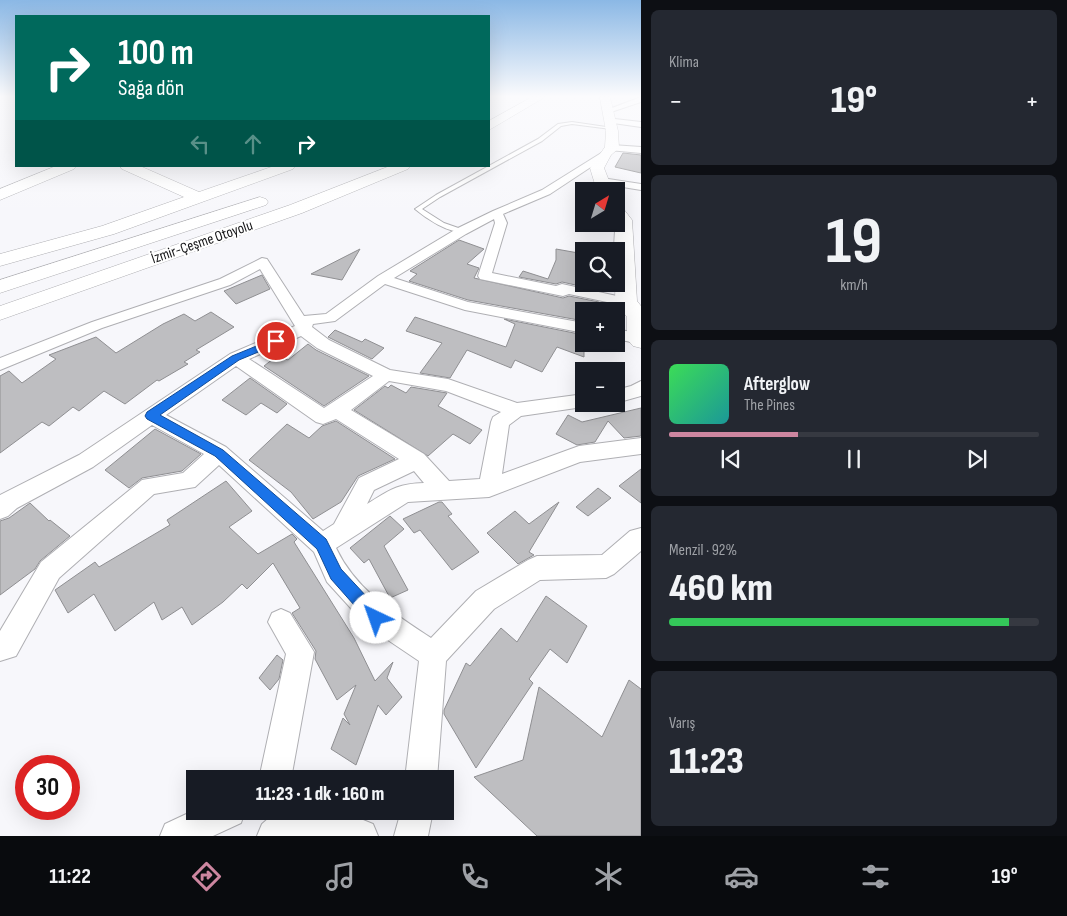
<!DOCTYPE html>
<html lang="tr">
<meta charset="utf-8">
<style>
:root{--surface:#171b24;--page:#242831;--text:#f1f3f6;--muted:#9ea1a6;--line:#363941;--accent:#cd86a0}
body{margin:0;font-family:"Sofia Sans Condensed",sans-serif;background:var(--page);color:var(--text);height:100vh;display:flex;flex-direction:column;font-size:19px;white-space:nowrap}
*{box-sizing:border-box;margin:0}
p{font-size:16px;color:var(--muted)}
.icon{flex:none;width:28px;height:28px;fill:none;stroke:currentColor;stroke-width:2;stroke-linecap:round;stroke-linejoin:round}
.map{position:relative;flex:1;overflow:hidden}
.details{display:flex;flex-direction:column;gap:10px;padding:10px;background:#0d0f14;width:426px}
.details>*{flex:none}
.banner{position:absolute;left:15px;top:15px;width:475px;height:152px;border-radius:0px;box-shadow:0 5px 20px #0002;background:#00695c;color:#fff;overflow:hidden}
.needle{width:32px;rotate:38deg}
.buttons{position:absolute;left:575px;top:182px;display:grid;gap:10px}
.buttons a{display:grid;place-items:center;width:50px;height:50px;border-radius:0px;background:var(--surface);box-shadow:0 5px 20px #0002;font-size:25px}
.speed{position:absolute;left:15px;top:755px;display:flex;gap:10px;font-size:25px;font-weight:700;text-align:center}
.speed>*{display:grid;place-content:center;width:65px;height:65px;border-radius:50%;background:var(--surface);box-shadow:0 5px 20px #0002;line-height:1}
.speed .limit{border:8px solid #d22;background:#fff;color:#111}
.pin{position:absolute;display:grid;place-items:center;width:42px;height:42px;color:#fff;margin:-21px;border:2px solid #fff;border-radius:50%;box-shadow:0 1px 5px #0007}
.me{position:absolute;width:55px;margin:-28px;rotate:318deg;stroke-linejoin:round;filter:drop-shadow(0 0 4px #0008)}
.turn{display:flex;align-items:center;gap:18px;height:105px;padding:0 20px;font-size:22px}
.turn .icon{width:65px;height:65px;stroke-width:2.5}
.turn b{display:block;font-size:35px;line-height:42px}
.lanes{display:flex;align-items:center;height:48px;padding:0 20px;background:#0003;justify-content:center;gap:25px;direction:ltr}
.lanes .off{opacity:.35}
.big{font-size:38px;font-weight:800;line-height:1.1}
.details .tile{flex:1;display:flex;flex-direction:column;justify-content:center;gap:8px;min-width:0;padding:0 18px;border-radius:8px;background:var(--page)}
.details .dial{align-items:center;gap:0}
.dial b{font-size:65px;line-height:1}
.song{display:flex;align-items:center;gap:15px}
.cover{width:60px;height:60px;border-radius:8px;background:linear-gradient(135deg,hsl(130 70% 55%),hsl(180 70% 35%))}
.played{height:5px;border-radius:2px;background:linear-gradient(90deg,var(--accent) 35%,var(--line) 35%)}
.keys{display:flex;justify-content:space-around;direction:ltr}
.heat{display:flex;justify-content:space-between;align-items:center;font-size:28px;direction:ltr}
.charge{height:8px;border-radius:4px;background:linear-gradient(90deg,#34c759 92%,var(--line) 0)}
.trip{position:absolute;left:186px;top:770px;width:268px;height:50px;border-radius:0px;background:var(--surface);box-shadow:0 5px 20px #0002;font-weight:800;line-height:50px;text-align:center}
.menu{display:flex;height:80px;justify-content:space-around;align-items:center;background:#090b0e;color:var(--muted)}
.menu .icon{width:35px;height:35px}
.menu .active{color:var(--accent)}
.menu b{font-size:22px;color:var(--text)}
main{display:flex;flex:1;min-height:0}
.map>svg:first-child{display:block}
.building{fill:#bebec1;stroke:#8f8f92}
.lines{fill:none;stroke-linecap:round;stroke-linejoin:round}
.lane-casing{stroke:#afafb3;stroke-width:2}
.street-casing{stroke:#afafb3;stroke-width:2}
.secondary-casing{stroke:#afafb3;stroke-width:1}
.highway-casing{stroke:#afafb3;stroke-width:1}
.lane{fill:#fff;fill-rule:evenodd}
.street{fill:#fff;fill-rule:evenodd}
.secondary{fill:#fff;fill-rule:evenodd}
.highway{fill:#fff;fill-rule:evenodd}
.route{fill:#1a73e8;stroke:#114b97}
.labels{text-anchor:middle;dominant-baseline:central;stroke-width:4;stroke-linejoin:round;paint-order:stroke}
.far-street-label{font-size:15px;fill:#121214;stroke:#fff}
</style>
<main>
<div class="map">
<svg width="641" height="836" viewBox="0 0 641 836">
<rect width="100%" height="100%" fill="#f7f7fb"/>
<path class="building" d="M623 153 641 155V173L615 167Z
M459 240 484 249 467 264 479 268 474 278 563 298 569 296 599 302 600 311H584V321L468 300 409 281 417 274 410 271 413 269Z
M360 249 342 280 311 274Z
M556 249 584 254V284H597L598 290 562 282 556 284 519 277 523 271 548 279 556 260Z
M262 275 270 289 236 304 224 291Z
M211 312 234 327 196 350 200 352 184 362 188 364 159 381 157 380 125 404 104 391 79 411 73 407 49 426 42 422 0 453V376L9 371 22 383 56 359 49 355 96 337 116 353 163 324 184 314 195 321Z
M415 317 506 347 515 324 504 319 584 335V357L557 347 542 372 515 360 511 368 467 350 450 378 420 373 442 343 406 331Z
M335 330 362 342 365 339 384 348 372 359 328 337Z
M308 344 316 350 369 376 324 406 264 366 278 355 288 360Z
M250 378 287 404 277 413 261 403 246 415 222 400Z
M391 385 406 393 411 387 447 393 438 406 482 430 470 444 453 434 428 456 354 410 385 386 388 388Z
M641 408V436L624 438 608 421 595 442 577 445 556 434 568 415 582 422Z
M336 421 395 459 358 476 341 502 313 519 291 492 249 460 287 424 309 438 322 426Z
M155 429 201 454 182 471 142 478 129 488 105 470Z
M641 469V503L619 486Z
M226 481 252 511 229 527 258 554 292 534 297 539 294 542 354 638 375 681 393 662 387 678 402 697 386 715 378 705 356 765 331 749 343 718 350 725 344 714 356 685 337 700 315 659 316 651 292 613 300 608 273 563 247 589 242 584 223 602 192 625 182 607 162 620 154 602 115 631 94 594 68 613 55 590 95 562 99 567 170 525 167 520Z
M598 488 611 498 588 516 576 507Z
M439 502H442L452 514 448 516 479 552 452 570 420 530 414 533 403 519Z
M559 502 529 552 534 555 518 564 487 533 515 511 529 524Z
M30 503 49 521 50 520 70 536 40 561 35 569 0 595V521L9 518Z
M390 516 404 529 384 546 408 590 390 598 369 559 364 563 350 548Z
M546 596 587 626 567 663 550 649 529 679 533 683 476 768 444 714V710L466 663 470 666 501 628 517 642Z
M277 655 283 660 279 679 270 690 259 678Z
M629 680 641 689V836H537L474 777 523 760 539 687 602 737Z"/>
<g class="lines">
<defs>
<path id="lane" d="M572 122 613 128 611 129 572 124 561 126 542 141 440 197 422 209 444 223 464 230V232C448 233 427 219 415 209L436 195 538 139 558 124Z"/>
<path id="street" d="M641 97V102L608 113 604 111Z
M606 118 641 122V127L606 122Z
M612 145 641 147V153L609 150V146Z
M606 150 611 153 609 155 550 194 503 214 507 223 492 273 556 286 562 284 626 298 631 299 633 302 631 305 626 306 569 294 563 296 480 279 478 276 495 223 494 219 466 234 394 278 468 302 584 323V333L465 310 385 284 335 321 313 324 312 327 329 340 390 370 448 379 517 403 584 394V404H592L590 406 521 416 509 425 502 474 579 446 641 438V454L580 462 489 497 408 502 336 548C356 590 393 613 431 638L476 591 528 560 537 556 602 555 630 531 641 528V551L614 574 606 578 540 580 494 609 446 661 437 779H405L419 661 367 626 327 582 314 552 219 465 195 487 154 494 59 578 16 656 0 661V631L41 562 142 480 183 473 204 454 152 425 93 467 17 508 8 516 0 519V495L79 455 230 354 295 326 260 269 230 285 102 328 0 370V358L92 322 220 279 262 258 267 259 304 316 326 314 378 276 458 228 493 211 542 190ZM301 336 317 348 373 376 324 408 249 359ZM236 366 316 422 323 424 336 419 399 459 359 478 334 524 323 531 226 447 166 415ZM389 381 446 391 501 412 493 417 491 422 480 479 449 481 424 454 351 410ZM414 471 424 483C396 484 390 490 367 504L374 490Z
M602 178 641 184V190L598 183 597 181 598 179Z
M616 329 641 334V344L616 339Z
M641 381V396L616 403V390L631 386Z
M281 609 290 613 314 652 291 779H259L286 654 268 622 272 613Z
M195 810V811H245L241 823 213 836H160L165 824Z
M268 811H341L373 824 378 836H257L262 824 270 817Z
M401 811H433L428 836H394Z"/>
<path id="secondary" d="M600 97H610L618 131 619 148 611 155 604 168 613 191H597L590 168 605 147 606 131Z
M56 166H76L74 169 0 200V189Z
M120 166H140L199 192 274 166H295L293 169 114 234 0 266V254L102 226 184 197 122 169Z
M616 206 622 207 632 220 637 301 641 306V348L633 346 627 339V317L615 302 616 251H614Z"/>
<path id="highway" d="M532 97H545L489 130V121Z
M390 166H410L408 169 302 213 0 320V306L290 205Z
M260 197 266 199 268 202 266 205 0 293V280Z"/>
</defs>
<use href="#lane" class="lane-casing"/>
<use href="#street" class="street-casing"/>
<use href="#secondary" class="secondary-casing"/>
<use href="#highway" class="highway-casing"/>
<use href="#lane" class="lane"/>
<use href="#street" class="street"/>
<use href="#secondary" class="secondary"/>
<use href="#highway" class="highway"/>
</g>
<linearGradient id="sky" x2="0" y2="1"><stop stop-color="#8bb8e5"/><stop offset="0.45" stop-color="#fbfbfd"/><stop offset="1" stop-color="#fbfbfd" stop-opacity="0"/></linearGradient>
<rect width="641" height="214" fill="url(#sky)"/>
<path class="route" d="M276 338 281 341 280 343 239 360 160 415 223 450 326 539 341 569 381 612 383 618 381 623 376 625 370 623 331 579 317 549 215 456 147 419 145 416 147 412 232 356Z"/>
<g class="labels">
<g class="far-street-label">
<text transform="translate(202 242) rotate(-19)">İzmir-Çeşme Otoyolu</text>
</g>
</g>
</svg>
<div class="buttons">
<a><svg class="needle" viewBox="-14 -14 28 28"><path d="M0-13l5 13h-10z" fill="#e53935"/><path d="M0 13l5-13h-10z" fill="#9ea1a6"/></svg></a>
<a><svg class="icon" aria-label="search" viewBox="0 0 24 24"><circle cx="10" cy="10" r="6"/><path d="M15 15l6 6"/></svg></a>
<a>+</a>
<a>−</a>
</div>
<div class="speed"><div class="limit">30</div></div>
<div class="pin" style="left:276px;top:341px;background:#d93025"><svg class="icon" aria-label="arrive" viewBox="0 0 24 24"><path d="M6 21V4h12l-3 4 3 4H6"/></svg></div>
<svg class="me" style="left:376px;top:618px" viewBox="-20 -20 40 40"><circle r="19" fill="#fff"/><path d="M0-13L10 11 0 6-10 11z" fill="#1a73e8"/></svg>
<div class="trip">11:23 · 1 dk · 160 m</div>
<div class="banner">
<div class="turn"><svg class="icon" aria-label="right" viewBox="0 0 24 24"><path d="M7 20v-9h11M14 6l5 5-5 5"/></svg><div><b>100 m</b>Sağa dön</div></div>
<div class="lanes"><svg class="icon off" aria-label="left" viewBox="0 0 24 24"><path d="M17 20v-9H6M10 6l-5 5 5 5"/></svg><svg class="icon off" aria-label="ahead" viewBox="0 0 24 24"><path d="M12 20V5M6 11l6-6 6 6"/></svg><svg class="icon" aria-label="right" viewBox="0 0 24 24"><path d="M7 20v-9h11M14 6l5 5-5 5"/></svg></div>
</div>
</div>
<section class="details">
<div class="tile"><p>Klima</p>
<div class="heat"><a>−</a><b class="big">19°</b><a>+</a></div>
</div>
<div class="tile dial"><b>19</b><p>km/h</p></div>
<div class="tile">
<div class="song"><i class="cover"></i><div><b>Afterglow</b><p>The Pines</p></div></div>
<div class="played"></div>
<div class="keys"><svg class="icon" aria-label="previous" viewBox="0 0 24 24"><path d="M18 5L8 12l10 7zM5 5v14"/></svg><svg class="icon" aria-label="pause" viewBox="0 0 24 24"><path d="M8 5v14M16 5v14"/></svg><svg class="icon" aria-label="next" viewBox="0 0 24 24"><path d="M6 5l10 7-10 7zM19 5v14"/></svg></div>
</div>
<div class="tile"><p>Menzil · 92%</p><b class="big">460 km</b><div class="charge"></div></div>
<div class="tile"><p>Varış</p><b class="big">11:23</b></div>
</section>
</main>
<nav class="menu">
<b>11:22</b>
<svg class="icon active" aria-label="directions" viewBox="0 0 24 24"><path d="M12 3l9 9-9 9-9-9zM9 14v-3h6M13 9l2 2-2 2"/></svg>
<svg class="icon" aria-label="music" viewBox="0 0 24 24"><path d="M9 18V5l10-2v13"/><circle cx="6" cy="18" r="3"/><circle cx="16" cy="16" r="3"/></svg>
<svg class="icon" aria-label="phone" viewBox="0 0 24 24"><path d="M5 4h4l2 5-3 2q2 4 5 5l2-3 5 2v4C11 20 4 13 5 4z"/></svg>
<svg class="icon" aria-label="climate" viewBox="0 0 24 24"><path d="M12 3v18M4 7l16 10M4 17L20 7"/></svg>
<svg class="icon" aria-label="car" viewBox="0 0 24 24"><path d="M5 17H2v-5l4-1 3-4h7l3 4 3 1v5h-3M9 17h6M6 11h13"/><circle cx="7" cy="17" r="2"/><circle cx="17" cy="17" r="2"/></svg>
<svg class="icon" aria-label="filters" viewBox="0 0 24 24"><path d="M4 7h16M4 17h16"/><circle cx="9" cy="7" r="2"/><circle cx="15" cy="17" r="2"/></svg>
<b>19°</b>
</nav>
